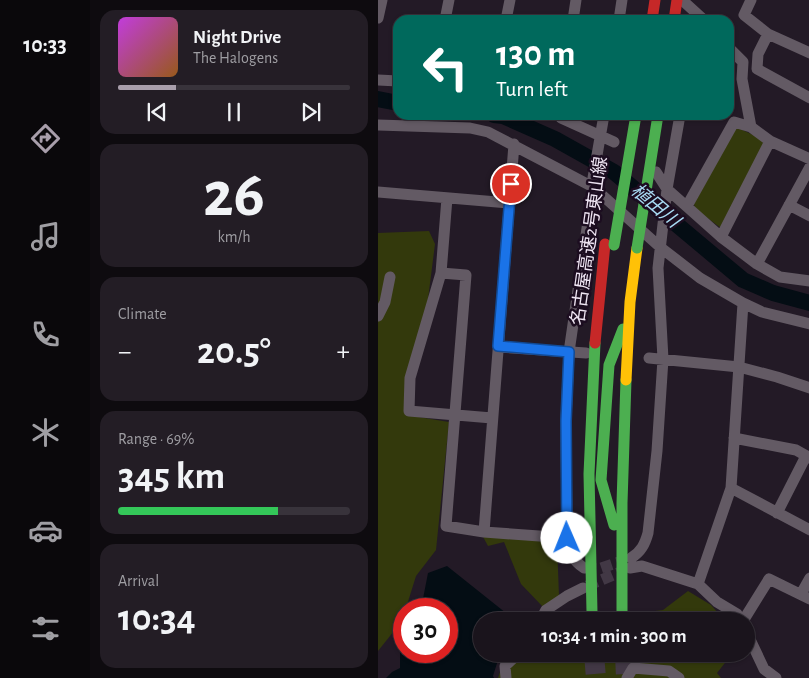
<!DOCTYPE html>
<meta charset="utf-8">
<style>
:root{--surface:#1a141c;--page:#231d25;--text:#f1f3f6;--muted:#9f9ea3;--line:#38333b;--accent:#a89eab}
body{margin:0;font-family:"Alegreya Sans","Noto Sans JP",sans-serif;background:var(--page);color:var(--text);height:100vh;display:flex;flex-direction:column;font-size:19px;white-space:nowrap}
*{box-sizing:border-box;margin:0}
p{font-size:16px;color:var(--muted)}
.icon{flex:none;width:28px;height:28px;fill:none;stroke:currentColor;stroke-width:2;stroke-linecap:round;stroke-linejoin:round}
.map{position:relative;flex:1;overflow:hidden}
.details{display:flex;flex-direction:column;gap:10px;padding:10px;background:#0e0b0f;width:288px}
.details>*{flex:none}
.guide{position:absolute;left:15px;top:15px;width:341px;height:105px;border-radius:15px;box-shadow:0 1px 4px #0004,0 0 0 1px var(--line);background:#00695c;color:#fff;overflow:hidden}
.speed{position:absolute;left:15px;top:598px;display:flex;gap:10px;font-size:25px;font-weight:700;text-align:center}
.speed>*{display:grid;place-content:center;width:65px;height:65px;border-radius:50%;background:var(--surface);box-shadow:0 1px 4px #0004,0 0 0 1px var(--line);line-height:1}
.speed .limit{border:8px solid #d22;background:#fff;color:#111}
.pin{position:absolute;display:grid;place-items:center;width:42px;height:42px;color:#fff;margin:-21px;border:2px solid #fff;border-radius:50%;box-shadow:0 1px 5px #0007}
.me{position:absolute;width:55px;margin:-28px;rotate:359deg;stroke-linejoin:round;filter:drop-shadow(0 0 4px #0008)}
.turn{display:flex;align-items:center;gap:18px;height:105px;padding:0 20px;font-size:22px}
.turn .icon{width:65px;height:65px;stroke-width:2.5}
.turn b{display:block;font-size:35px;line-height:42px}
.big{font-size:38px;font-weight:700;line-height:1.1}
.details .tile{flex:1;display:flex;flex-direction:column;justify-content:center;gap:8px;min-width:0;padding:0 18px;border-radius:15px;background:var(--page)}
.details .dial{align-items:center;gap:0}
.dial b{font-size:65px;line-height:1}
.song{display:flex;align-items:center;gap:15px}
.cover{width:60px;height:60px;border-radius:8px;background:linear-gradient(135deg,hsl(290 70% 55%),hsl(30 70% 35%))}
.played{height:5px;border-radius:2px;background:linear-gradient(90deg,var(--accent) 25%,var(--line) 25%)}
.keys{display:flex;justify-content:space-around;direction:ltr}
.heat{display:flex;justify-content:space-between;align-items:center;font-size:28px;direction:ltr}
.charge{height:8px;border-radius:4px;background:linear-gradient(90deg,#34c759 69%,var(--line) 0)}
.trip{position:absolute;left:95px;top:612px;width:282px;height:50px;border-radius:25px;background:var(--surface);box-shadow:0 1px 4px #0004,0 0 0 1px var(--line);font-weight:700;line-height:50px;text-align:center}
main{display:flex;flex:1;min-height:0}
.tab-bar{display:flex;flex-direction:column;width:90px;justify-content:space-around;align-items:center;background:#0a080b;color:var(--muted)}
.tab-bar .icon{width:35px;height:35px}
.tab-bar .on{color:var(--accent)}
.tab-bar b{font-size:22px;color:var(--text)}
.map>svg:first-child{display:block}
.green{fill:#33390c}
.water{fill:#040d14}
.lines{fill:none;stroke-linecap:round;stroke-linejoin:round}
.river{stroke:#040d14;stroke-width:16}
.street-tunnel{stroke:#423845;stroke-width:11;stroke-dasharray:11 5.5;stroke-linecap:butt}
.highway-tunnel{stroke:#423845;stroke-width:20;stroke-dasharray:20 10;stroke-linecap:butt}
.street{stroke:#635a64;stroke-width:11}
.fast{stroke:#4caf50;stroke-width:11}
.slow{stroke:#ffc107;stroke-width:11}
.jam{stroke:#c62828;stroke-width:11}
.fast-bridge{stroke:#4caf50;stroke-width:11}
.route-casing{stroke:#114b97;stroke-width:12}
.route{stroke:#1a73e8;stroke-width:9}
.labels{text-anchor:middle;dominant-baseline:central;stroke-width:5;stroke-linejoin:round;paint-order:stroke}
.street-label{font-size:18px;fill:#efe5f3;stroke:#1c0d20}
.water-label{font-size:19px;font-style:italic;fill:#a8dbf3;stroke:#1c0d20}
</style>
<main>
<nav class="tab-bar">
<b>10:33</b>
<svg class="icon on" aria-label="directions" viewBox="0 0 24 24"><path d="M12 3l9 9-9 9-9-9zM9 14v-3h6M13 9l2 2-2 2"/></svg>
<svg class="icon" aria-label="music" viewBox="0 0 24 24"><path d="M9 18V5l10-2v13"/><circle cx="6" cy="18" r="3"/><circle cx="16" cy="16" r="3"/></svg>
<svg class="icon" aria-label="phone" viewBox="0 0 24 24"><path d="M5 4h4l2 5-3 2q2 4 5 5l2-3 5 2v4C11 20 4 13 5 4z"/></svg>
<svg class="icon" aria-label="climate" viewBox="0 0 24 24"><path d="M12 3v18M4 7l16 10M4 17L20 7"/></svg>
<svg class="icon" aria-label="car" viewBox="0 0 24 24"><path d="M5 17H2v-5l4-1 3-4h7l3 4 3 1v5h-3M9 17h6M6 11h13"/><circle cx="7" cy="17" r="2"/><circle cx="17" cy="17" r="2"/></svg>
<svg class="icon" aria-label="filters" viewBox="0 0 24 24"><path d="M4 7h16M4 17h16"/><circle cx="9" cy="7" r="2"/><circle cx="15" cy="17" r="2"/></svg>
</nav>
<section class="details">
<div class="tile">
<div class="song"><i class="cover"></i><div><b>Night Drive</b><p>The Halogens</p></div></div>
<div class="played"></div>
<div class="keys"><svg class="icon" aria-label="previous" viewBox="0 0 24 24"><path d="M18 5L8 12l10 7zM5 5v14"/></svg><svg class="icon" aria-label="pause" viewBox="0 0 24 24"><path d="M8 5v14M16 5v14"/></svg><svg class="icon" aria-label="next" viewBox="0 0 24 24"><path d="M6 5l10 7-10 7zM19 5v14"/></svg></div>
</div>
<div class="tile dial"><b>26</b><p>km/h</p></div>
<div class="tile"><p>Climate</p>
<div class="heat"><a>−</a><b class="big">20.5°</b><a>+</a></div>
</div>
<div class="tile"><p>Range · 69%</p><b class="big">345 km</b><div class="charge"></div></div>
<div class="tile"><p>Arrival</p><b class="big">10:34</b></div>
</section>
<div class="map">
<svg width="432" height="678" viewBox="0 0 432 678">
<rect width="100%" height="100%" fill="#231a26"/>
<path class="green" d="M360 128 384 139 386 146 343 228 317 209 316 204 357 130Z
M51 231 57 244 49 307 28 415 71 422 58 550 38 576 24 621 0 651V233Z
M104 535 179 543 181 596 166 608 143 584 126 542 110 546Z
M310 591 333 605 347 621H268L269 612 285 610Z
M128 654H206L208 663 261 662 262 654H354L339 673 343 678H120Z"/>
<path class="water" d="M69 566 138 621H104V654H123L121 657 115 676 116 678H8L14 672 22 668V653L26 649V651H69V609H43L50 573Z"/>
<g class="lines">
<path class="river" d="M0 99 20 103
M116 115 125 116 177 139 236 172 365 280 395 293 432 303"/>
<path class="street-tunnel" d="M207 568 220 569 247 560
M209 586 247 570"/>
<path class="highway-tunnel" d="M216 654 218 678
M247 654 248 678"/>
<path class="street" d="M304 0 326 20
M373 0 366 15 390 34 432 53
M0 18 4 0
M67 20 71 0
M128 20 132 0
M195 20 198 0
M241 20 244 0
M390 34 380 54 379 69 432 98
M351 48 365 62 364 79 373 127
M0 80 20 81
M183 118 236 142
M0 125 92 128 110 132 215 187 282 247 322 278 365 303 384 312 432 324
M278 172 289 189 343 237 379 264 402 277 432 281
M0 192 131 203
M69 198 63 273 32 378 31 411 114 418
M411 205 432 216
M309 206 356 122 373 127 392 141 432 159
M343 237 392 141
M379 264 432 167
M63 273 88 275 68 526 106 532 189 538
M0 316 7 302 12 277
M120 347 208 353
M271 358 361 367 399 377 432 388
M356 438 418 450 432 458
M353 488 432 530
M399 513 428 456
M106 532 136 144
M253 558C263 552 267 544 270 533L279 451 285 359 280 268 289 189 302 115
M206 568C194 560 192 552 189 538L188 421 191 352 215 187V178L226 115
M252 568 264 566 320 584 339 602 359 614 363 621
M320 584 353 488 365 303
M423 594 432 578
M162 621 168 610 189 596 205 588
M365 621 391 579 432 599
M369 633 386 669 398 678
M128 678 127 666 140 654
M249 678 255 668 291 671 301 678"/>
<path class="fast" d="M236 525 223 480 231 365 245 329
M214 612 211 474 217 343
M244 614V503L248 380"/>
<path class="slow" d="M248 380 252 302 259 248"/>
<path class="jam" d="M274 20 277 0
M296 20 299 0
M217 343 227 244"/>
<path class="fast-bridge" d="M236 245 258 115
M259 248 280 115"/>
</g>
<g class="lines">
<defs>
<path id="route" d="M133 184 120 346 191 352 188 421 189 538"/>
</defs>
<use href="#route" class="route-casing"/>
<use href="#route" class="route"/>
</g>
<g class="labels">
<g class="street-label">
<text transform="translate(212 241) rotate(-82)">名古屋高速2号東山線</text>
</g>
<g class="water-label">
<text transform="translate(277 206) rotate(40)">植田川</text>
</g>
</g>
</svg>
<div class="speed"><div class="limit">30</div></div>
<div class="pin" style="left:133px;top:184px;background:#d93025"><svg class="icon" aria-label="arrive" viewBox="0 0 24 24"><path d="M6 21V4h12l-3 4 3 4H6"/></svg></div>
<svg class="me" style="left:189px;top:538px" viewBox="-20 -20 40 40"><circle r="19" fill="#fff"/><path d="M0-13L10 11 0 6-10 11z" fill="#1a73e8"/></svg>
<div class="trip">10:34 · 1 min · 300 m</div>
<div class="guide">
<div class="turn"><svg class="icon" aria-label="left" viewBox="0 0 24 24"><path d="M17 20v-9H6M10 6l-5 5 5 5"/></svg><div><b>130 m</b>Turn left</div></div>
</div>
</div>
</main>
